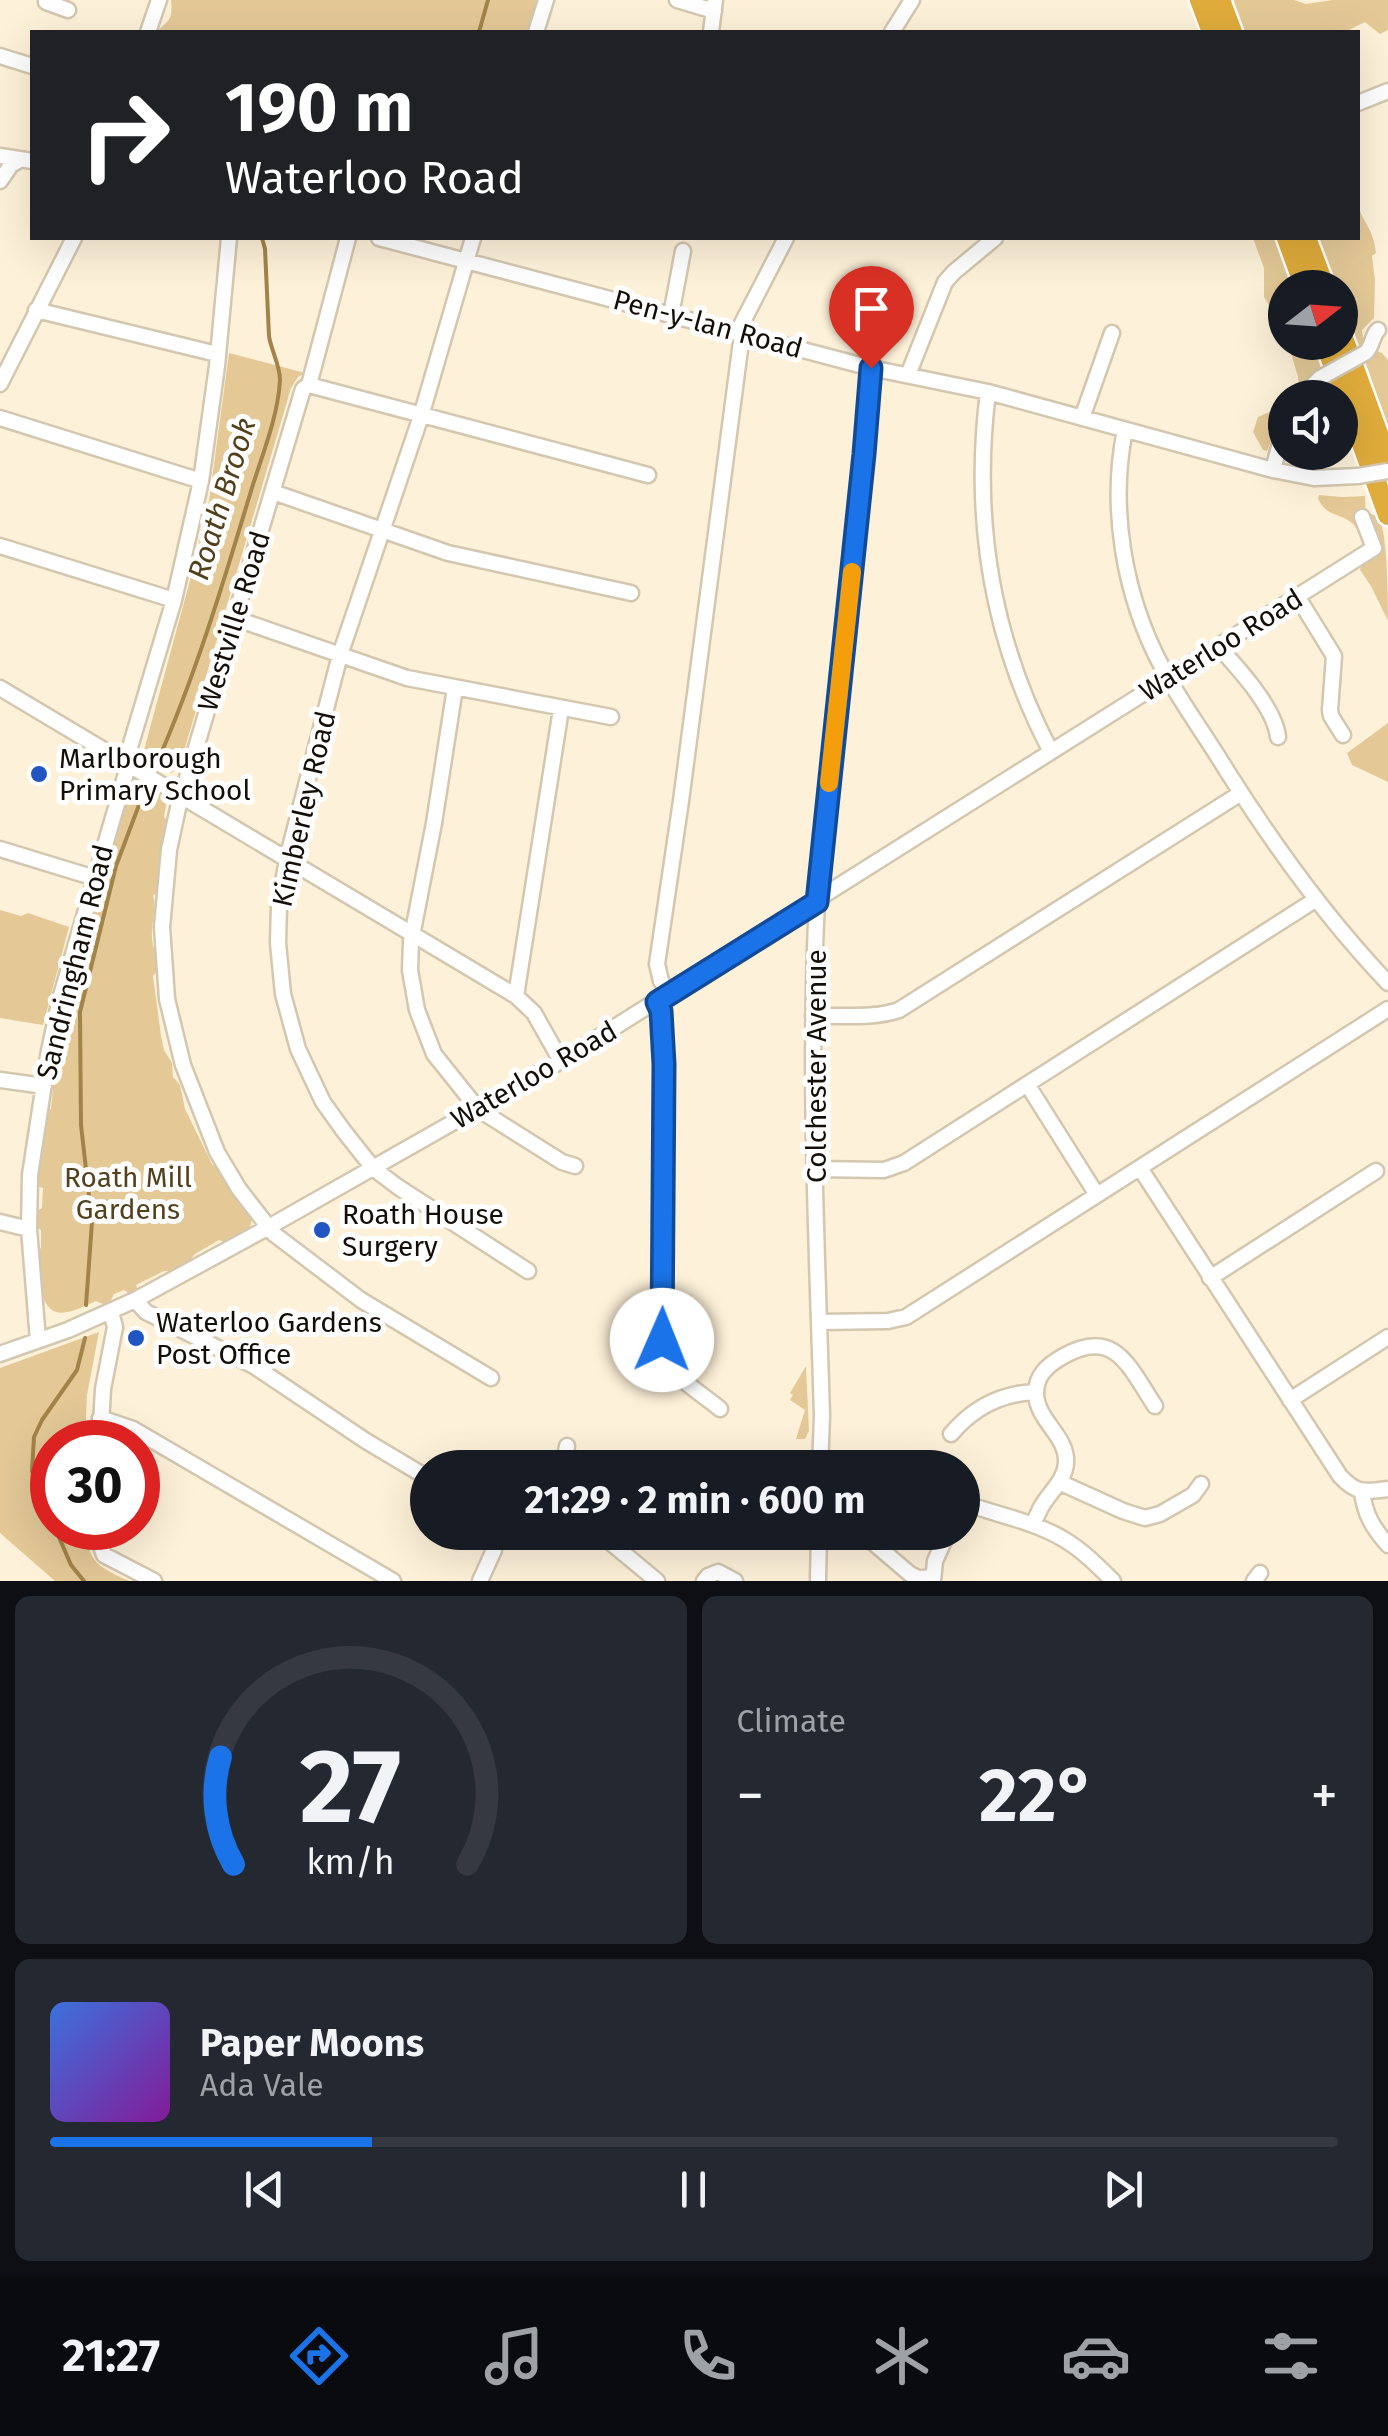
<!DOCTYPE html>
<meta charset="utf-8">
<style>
:root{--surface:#171b24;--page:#242831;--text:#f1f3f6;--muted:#9ea1a6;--line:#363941;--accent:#1a73e8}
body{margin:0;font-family:"Fira Sans",sans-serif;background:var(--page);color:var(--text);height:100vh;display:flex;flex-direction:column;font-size:38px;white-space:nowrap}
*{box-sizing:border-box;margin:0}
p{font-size:32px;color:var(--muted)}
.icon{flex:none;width:55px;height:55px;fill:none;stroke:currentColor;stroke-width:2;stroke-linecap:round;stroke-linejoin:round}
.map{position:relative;height:1581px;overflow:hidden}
.details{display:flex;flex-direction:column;gap:15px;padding:15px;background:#0d0f14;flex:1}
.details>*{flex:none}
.hud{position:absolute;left:30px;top:30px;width:1330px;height:210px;border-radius:0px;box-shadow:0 10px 40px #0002;background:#202124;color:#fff;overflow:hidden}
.needle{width:65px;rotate:73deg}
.tools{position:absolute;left:1268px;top:270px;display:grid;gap:20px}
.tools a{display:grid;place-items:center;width:90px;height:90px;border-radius:50%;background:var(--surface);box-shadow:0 10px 40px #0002;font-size:50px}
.speed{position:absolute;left:30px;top:1420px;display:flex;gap:20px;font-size:50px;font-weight:700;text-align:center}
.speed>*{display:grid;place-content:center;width:130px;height:130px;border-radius:50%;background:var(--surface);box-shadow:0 10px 40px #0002;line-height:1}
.speed .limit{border:15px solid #d22;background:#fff;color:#111}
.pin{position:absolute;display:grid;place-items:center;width:85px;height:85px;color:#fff;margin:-102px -42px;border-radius:50% 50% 50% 0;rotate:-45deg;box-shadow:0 0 10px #0007}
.pin .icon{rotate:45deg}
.me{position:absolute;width:110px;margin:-55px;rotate:1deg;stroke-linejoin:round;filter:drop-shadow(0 0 8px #0008)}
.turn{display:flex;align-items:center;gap:35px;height:210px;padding:0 30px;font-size:45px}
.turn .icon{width:130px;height:130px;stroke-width:2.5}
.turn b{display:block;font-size:70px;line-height:85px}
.big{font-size:75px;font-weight:700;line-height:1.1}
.details .card{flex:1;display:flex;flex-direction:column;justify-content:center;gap:15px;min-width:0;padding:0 35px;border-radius:15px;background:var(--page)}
.details .dial{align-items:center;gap:0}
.dial svg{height:260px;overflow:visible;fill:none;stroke:var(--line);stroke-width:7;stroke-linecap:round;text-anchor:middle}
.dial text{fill:var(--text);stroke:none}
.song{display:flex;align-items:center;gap:30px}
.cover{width:120px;height:120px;border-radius:15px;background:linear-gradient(135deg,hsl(220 70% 55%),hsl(290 70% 35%))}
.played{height:10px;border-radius:5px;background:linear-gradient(90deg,var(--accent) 25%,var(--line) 25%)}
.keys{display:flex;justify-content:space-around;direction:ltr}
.heat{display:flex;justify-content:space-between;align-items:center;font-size:55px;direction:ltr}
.details .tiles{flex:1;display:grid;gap:15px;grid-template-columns:1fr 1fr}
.card:last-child{grid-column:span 2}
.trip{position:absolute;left:410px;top:1450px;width:570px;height:100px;border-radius:50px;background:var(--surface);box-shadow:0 10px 40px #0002;font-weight:700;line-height:100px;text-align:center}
.tab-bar{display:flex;height:160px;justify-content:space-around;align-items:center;background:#090b0e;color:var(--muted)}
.tab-bar .icon{width:70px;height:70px}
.tab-bar .on{color:var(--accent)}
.tab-bar b{font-size:45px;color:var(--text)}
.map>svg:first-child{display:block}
.green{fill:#e4c997}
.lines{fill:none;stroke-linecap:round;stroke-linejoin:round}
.stream{stroke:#a2844a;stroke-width:4}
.minor-casing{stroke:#d3c7b0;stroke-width:19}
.highway-casing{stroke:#fff;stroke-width:25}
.minor{stroke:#fff;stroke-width:14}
.highway{stroke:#e0ac3b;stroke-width:20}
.minor-bridge-casing{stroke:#d3c7b0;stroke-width:19;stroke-linecap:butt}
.minor-bridge{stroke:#fff;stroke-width:14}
.route-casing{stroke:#114b97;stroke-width:25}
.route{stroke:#1a73e8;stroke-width:18}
.slow{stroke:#f59e0b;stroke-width:18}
.poi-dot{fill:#2155c2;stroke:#fff;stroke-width:4}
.labels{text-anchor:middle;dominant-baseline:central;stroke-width:10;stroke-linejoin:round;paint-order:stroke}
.street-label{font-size:28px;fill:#130e07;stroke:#fff}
.poi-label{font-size:28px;fill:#130e07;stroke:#fff;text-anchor:start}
.park-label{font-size:28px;fill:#53411e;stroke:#fff}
.water-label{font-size:30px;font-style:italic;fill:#52401d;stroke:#fff}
</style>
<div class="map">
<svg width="1388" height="1581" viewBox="0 0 1388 1581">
<rect width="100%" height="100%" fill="#fef1d9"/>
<path class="green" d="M171 0H546L534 32H156C169 20 173 20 171 0Z
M1232 0H1294L1306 4 1333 0H1388V30L1380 34 1365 22 1345 32H1243Z
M1358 206C1365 225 1374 231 1376 253L1372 256 1375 280 1374 318 1362 330 1364 346 1360 349 1352 344 1351 329 1346 321 1344 314 1340 310V288L1335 287 1311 238H1358Z
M1253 238H1274L1293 287 1285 288V333L1264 297V268Z
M1288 343H1313L1321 364 1318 372 1302 385 1301 394 1299 391 1298 377Z
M1376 351 1382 353 1388 360V427L1366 364Z
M229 353 305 373 298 377 291 388 179 768 171 773 146 758 144 750 189 584 209 501Z
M1285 405C1285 424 1273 433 1267 451L1263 450 1253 432 1258 417Z
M1319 495 1342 497 1365 496 1366 518 1371 514C1373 515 1376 515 1378 517 1388 530 1388 600 1388 621L1371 586 1360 570 1369 546 1364 545C1361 537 1358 529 1352 523 1339 512 1329 519 1318 499Z
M1388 723V782L1352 765 1347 753Z
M134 782 147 786 167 799 164 817 170 823 162 892 153 895C157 908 151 922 152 937 152 949 159 957 159 969L153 976 161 1036 164 1050 172 1063 173 1077 180 1085 185 1109 212 1164 229 1178 235 1198 240 1205 248 1210 252 1219 250 1228 245 1234 236 1240 225 1242 219 1240 195 1254 188 1263 183 1264 177 1271H164L136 1285 139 1293 133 1296 124 1290 114 1294 109 1304 105 1305 96 1301C75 1310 51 1325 42 1294L37 1292 36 1251 41 1248V1230L33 1226 32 1214 42 1208 43 1188 36 1186C34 1175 27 1129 31 1121 35 1114 43 1110 51 1109L54 1076 49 1072 54 1054 58 1053 71 1001 65 996 77 967H81L93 923 91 916 95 898 101 894 106 877 105 871 113 853 109 848 112 839 117 837 122 821 118 816C119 803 130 794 134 782Z
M0 910 21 916 28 913 69 927 43 1025 0 1018Z
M99 1332 87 1395 85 1442H52V1528H87C87 1563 99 1567 129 1581H55L0 1533V1368Z
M806 1366 809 1431 805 1439H796L805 1410 790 1400 793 1395 790 1393Z"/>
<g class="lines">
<path class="stream" d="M479 32 488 0
M156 765C195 677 223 584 251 491 262 455 278 417 280 380 280 365 271 350 269 336L265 249 262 238
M86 1305 92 1222 81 1125 80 1012 116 866 145 789
M52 1521 32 1471 34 1437 42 1420 77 1370 85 1338
M55 1528 71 1565 84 1581"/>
<defs>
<path id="minor" d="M677 0 714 11
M46 2 68 10
M148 32 159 0
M536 32 546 0
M711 32 715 0
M892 32 912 0
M0 56 32 66
M1358 103 1388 91
M0 156 32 161
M0 181 11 165 18 161
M348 238 309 385 303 389 178 808 169 850 162 927 167 999 183 1065 217 1152 239 1189 274 1234 361 1300 491 1378
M379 238 871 368 988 392 1273 470 1314 478 1358 476
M473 238 421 416 340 655 287 859 279 906 278 943 283 994 298 1049 323 1102 343 1130 373 1168 398 1187 528 1271
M36 310 217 354
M671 315 683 251
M737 333 786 238
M1365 353C1373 347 1371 337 1378 330
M908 375 945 282 954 272 995 238
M0 384 74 238
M309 385 648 475
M988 392C972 519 991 638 1051 752
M1311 398 1314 384 1320 378
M0 418 201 481
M1082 418 1112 333
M1125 430C1109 508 1124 596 1162 667 1181 703 1206 736 1227 771 1275 847 1326 918 1388 983
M1273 470 1279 447 1285 436
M273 492 448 553 631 593
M0 546 174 600
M1297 596 1334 656 1330 710 1331 716 1343 735
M234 618 407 678 611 717
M1218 646C1238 668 1275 708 1278 737
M0 688 516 996 534 1013 561 1061
M455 688 434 823 411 941 410 970 417 1010 434 1054 478 1109 562 1162 575 1166
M0 849 95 878
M670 994 661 981 657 964 681 801 742 334
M516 996 561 709
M657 1002 661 1011 664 1064 663 1347C667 1375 700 1392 720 1409
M813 1016C840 1015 874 1019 899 1010L1241 793
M0 1080 44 1086
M1027 1084 1097 1195
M1140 1168 1340 1476C1357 1494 1364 1492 1388 1489
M816 1169 884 1170 904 1163 1315 900
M0 1222 29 1229
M1210 1278 1376 1171
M135 1300 146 1312 254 1366 366 1441 428 1478
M819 1322 888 1321 906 1317 1388 1009
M38 1340 29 1229 30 1175 49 1051 60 999 127 770V757L174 600 201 481 217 366 229 238
M0 1354 68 1330 135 1300 267 1228 561 1061 1374 548 1362 517
M1290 1400 1388 1337
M100 1418 133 1429 393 1581
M951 1434C973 1408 1001 1393 1036 1392
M100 1442 103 1389 115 1327 111 1312
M563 1468 567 1446
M820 1468 822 1416C817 1245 808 1072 817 902L864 454 871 368
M1059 1482 1123 1511 1145 1518 1160 1514 1193 1495 1201 1484
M1362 1492C1365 1515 1373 1528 1388 1545
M962 1502C996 1515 1034 1521 1065 1540 1083 1551 1098 1566 1113 1581
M1033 1525C1036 1518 1039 1510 1043 1504 1051 1491 1065 1480 1066 1463 1068 1436 1036 1420 1036 1393 1036 1375 1048 1365 1062 1357 1115 1326 1129 1367 1155 1406
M100 1528V1543L104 1555 154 1581
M589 1532 610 1542 657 1581
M870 1540 910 1574 918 1578 933 1577
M480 1581 494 1550
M704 1581 708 1576 718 1572 735 1581
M818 1581 819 1532
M933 1581 935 1561 948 1532
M1254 1581 1260 1573"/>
<path id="highway" d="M1200 0 1212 32
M1220 0 1232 32
M1287 238 1305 288
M1306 238 1325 288
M1340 330 1388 461
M1325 342 1388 515"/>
</defs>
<use href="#minor" class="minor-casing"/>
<use href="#highway" class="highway-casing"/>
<use href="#minor" class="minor"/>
<use href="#highway" class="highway"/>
<defs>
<path id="minor-bridge" d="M1320 378 1365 353
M1358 476 1388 471"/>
</defs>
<use href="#minor-bridge" class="minor-bridge-casing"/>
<use href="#minor-bridge" class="minor-bridge"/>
</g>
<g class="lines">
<defs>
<path id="route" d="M662 1340 664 1064 661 1011 657 1002 817 902 864 454 871 368"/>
</defs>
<use href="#route" class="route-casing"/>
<use href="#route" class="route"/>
<path class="slow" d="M829 783 852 572"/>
</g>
<g class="poi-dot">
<circle cx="39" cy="774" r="10"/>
<circle cx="322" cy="1230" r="10"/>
<circle cx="136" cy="1338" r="10"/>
</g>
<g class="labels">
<g class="street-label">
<text transform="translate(708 324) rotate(15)">Pen-y-lan Road</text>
<text transform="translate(234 621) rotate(-73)">Westville Road</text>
<text transform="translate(1221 645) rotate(-32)">Waterloo Road</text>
<text transform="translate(304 809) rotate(-77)">Kimberley Road</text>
<text transform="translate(75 962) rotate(-76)">Sandringham Road</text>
<text transform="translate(816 1066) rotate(-90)">Colchester Avenue</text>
<text transform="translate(534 1075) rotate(-30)">Waterloo Road</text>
</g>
<g class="poi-label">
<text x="59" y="758">Marlborough<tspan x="59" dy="32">Primary School</tspan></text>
<text x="342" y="1214">Roath House<tspan x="342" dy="32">Surgery</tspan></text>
<text x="156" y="1322">Waterloo Gardens<tspan x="156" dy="32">Post Office</tspan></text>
</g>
<g class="park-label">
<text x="128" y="1177">Roath Mill<tspan x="128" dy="32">Gardens</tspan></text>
</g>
<g class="water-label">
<text transform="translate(222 499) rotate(-73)">Roath Brook</text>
</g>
</g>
</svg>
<div class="tools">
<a><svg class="needle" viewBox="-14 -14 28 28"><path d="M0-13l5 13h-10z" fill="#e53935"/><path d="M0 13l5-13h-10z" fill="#9ea1a6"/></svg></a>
<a><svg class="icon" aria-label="sound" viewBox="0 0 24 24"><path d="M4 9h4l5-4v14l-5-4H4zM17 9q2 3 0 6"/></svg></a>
</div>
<div class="speed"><div class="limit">30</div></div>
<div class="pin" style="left:871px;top:368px;background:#d93025"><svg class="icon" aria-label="arrive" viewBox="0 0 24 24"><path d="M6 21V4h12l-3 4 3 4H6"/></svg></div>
<svg class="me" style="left:662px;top:1340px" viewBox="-20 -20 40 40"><circle r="19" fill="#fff"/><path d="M0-13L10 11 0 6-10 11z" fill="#1a73e8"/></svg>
<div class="trip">21:29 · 2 min · 600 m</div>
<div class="hud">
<div class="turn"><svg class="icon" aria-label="right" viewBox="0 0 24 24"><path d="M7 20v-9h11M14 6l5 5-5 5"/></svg><div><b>190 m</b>Waterloo Road</div></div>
</div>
</div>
<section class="details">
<div class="tiles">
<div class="card dial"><svg viewBox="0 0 100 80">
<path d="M14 69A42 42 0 1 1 86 69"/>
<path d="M14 69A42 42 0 0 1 10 36" stroke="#1a73e8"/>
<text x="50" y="56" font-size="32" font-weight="700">27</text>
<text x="50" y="72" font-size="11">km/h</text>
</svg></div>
<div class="card"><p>Climate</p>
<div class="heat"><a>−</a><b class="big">22°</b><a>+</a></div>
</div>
<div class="card">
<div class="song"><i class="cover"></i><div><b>Paper Moons</b><p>Ada Vale</p></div></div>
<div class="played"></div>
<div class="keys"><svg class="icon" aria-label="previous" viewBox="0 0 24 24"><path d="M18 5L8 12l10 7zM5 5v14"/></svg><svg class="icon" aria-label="pause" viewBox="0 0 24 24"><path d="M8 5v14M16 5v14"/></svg><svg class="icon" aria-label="next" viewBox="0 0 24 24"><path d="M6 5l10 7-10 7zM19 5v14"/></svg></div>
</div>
</div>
</section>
<nav class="tab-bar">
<b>21:27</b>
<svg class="icon on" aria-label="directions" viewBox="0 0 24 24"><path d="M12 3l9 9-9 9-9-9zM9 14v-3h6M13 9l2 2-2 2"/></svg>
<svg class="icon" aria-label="music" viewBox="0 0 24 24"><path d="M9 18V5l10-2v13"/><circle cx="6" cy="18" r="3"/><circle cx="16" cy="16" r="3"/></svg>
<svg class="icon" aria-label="phone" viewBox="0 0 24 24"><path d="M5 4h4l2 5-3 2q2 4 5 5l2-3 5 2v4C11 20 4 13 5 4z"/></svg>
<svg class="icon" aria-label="climate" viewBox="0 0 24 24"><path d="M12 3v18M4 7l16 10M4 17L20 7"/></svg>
<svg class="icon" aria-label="car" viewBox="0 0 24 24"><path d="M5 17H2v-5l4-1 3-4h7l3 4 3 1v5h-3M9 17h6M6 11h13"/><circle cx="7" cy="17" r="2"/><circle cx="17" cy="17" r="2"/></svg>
<svg class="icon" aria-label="filters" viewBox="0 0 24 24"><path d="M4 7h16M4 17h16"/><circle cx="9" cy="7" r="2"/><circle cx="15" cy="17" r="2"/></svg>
</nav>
